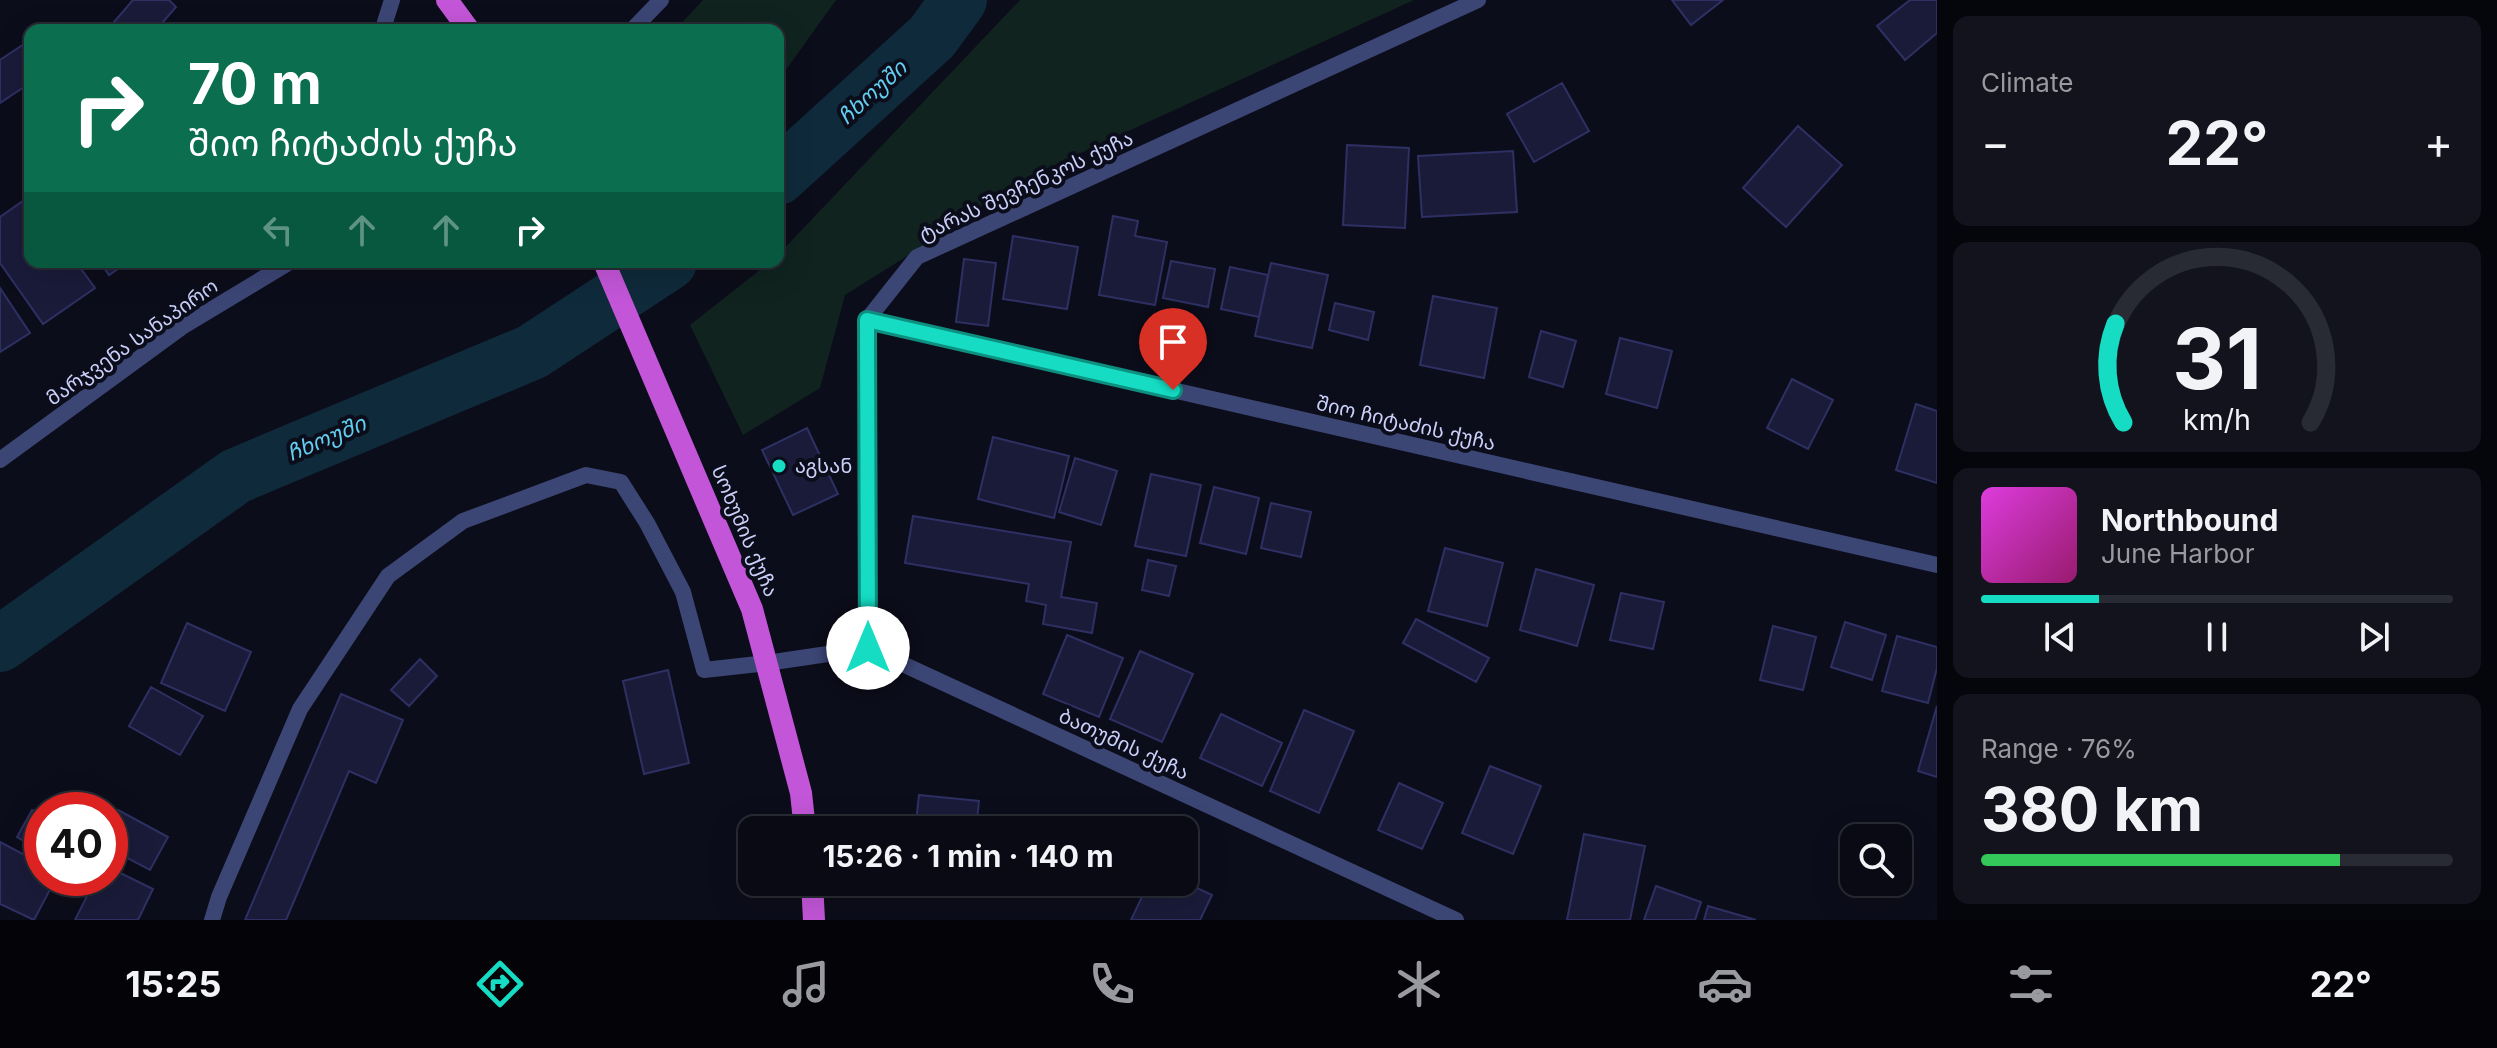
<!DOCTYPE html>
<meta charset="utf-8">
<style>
:root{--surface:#090a14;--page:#12131d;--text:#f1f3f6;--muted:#999aa0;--line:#292b34;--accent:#15dcc3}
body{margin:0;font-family:Inter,"Noto Sans Georgian",sans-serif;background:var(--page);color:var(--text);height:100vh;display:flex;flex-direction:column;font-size:30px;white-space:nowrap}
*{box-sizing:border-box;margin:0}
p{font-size:26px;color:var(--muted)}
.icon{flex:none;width:44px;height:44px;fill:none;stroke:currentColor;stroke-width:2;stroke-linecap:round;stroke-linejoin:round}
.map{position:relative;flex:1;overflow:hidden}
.sheet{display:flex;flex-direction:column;gap:16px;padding:16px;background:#05060b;width:560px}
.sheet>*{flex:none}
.top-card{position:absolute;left:24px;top:24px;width:760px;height:244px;border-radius:16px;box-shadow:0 8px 32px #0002,0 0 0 2px var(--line);background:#0b6e4f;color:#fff;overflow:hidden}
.tools{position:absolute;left:1840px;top:824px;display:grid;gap:16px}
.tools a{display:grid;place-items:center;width:72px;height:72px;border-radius:16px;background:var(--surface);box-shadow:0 8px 32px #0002,0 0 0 2px var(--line);font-size:40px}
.speed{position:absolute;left:24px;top:792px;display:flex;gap:16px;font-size:40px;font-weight:700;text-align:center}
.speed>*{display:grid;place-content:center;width:104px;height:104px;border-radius:50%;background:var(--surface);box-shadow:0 8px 32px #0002,0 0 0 2px var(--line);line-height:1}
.speed .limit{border:12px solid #d22;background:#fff;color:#111}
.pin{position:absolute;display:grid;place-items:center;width:68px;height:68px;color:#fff;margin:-82px -34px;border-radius:50% 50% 50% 0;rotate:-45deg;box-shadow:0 0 8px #0007}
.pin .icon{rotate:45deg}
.me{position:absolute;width:88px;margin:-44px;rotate:0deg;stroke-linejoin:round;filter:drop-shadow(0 0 6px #0008)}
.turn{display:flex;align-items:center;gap:28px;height:168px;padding:0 32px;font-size:36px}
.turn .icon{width:104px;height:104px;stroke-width:2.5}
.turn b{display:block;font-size:56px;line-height:68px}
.lanes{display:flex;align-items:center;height:76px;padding:0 32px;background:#0003;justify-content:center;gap:40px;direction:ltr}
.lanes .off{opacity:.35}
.big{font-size:60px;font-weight:700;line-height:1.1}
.sheet .tile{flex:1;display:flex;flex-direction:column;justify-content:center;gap:12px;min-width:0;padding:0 28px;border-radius:16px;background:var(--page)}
.sheet .dial{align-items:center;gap:0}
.dial svg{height:208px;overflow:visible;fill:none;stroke:var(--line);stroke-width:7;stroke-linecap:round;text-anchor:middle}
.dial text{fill:var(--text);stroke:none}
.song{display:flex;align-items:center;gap:24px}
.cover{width:96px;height:96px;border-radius:12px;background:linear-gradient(135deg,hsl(300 70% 55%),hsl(320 70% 35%))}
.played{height:8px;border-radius:4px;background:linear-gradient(90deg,var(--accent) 25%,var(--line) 25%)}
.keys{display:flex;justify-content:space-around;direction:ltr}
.heat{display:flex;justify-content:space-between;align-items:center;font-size:44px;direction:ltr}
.charge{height:12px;border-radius:6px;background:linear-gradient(90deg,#34c759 76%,var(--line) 0)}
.trip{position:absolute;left:738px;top:816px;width:460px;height:80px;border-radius:16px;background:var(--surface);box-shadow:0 8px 32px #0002,0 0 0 2px var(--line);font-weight:700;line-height:80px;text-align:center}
.tabs{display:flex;height:128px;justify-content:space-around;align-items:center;background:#040408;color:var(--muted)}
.tabs .icon{width:56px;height:56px}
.tabs .on{color:var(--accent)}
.tabs b{font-size:36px;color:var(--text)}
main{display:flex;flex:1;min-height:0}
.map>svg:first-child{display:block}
.green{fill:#10231e}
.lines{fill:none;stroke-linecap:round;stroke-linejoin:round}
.river{stroke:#0f2a3b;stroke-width:56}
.building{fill:#1a1b39;stroke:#2e3063;stroke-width:2}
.minor{stroke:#3c4675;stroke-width:16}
.tertiary{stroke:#3c4675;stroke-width:16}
.trunk{stroke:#c356d8;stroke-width:22}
.route-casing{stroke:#0e8f7f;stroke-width:20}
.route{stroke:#15dcc3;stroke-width:14}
.poi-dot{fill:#15dcc3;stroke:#0c0d1a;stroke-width:3}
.labels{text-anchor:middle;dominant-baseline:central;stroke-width:8;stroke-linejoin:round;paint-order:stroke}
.street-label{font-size:20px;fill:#cad0fa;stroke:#0c0d1a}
.poi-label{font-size:20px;fill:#cad0fa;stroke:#0c0d1a;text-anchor:start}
.water-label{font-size:22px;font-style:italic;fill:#62cef0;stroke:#0c0d1a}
</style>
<main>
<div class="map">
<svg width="1937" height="920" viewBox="0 0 1937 920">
<rect width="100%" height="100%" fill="#0c0d1a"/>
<path class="green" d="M703 0H836L778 81V30H675Z
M1020 0H1414L1048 168 845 295 820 388 743 435 690 325 770 262H778V255Z"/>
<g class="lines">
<path class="river" d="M778 177 932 37 959 0
M0 644 236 476 532 352 669 262"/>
</g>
<path class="building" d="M133 0H169L176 7 156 30H107Z
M1672 0H1723L1691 25Z
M1910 0H1937V33L1905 60 1877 26Z
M30 40V83L0 103V60Z
M1562 83 1589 131 1534 162 1507 114Z
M1798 126 1842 165 1786 227 1743 188Z
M1347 145 1409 148 1405 228 1343 225Z
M1513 151 1517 212 1422 217 1418 156Z
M30 196V262H76L95 288 43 324 0 263V217Z
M1113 216 1138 221 1135 236 1167 242 1155 305 1099 295Z
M1013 236 1078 247 1067 309 1003 299Z
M964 259 996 263 988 326 956 322Z
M1171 261 1215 269 1208 307 1163 298Z
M100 262H128L109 275Z
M1271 263 1328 275 1312 348 1255 336Z
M1230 267 1268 275 1259 317 1221 309Z
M0 288 30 333 0 352Z
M1433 296 1497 308 1484 378 1420 365Z
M1335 303 1374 312 1368 340 1329 330Z
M1541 331 1576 341 1563 387 1529 377Z
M1620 338 1672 351 1657 408 1606 394Z
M1792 379 1833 400 1808 449 1767 428Z
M1916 404 1937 411V483L1896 470Z
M807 428 838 494 793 515 762 450Z
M993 437 1069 456 1054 518 978 499Z
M1075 458 1117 471 1101 525 1059 512Z
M1151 474 1201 485 1186 556 1135 546Z
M1214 487 1259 498 1246 554 1200 543Z
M1271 503 1311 512 1301 557 1261 548Z
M913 516 1071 542 1061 597 1097 603 1092 633 1043 624 1046 605 1026 601 1029 584 905 563Z
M1445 548 1503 563 1487 626 1428 611Z
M1148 560 1176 566 1169 596 1142 590Z
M1536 569 1594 585 1577 646 1520 630Z
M1621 593 1664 602 1653 649 1610 640Z
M1416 619 1489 658 1476 682 1403 643Z
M1845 622 1886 635 1872 680 1831 667Z
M187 623 251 652 225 711 161 683Z
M1773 626 1816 637 1803 690 1760 680Z
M1067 635 1123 658 1099 717 1043 694Z
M1897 636 1937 647V668L1928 703 1882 691Z
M1140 651 1193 674 1162 742 1110 719Z
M420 659 437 676 409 706 391 690Z
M668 670 689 763 644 774 623 681Z
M151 687 203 716 180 755 129 726Z
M341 694 403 720 376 783 349 771 286 920H245Z
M1937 706V777L1918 771Z
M1304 710 1354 731 1319 813 1270 791Z
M1221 714 1282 743 1262 786 1200 758Z
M1490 766 1541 786 1513 854 1462 833Z
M1399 783 1443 803 1422 849 1378 830Z
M919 795 979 801 976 830H915Z
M32 810 42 815V851L17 837Z
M118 810 168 837 150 870 110 849V825Z
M1584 834 1645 846 1630 920H1567Z
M0 842 42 864V878H56L34 920 0 904Z
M110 868 153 889 138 920H75L96 878H110Z
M1149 882H1184L1212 895 1200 920H1131Z
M1656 886 1701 902 1695 920H1644Z
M1708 906 1756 920H1704Z"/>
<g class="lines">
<path class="minor" d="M389 30 385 22 392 0
M867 320 917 257 1478 0
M0 460 182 327 290 262
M868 648 1456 920
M212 920 219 897 300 709 388 576 463 521 586 475 621 482 647 523 683 592 704 670 767 663"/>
<path class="tertiary" d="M632 30 661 0
M767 663 868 648 867 320 1937 565"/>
<path class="trunk" d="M447 0 469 30
M604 262 752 609 801 793 805 830
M812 882 814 920"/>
</g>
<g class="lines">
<defs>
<path id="route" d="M868 648 867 320 1173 390"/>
</defs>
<use href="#route" class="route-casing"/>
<use href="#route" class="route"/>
</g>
<circle class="poi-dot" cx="779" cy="466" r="8"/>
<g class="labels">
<g class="street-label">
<text transform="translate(1026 186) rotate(-25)">ტარას შევჩენკოს ქუჩა</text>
<text transform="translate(132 342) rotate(-35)">მარჯვენა სანაპირო</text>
<text transform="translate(1406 423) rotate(13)">შიო ჩიტაძის ქუჩა</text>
<text transform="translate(745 531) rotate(67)">სოხუმის ქუჩა</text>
<text transform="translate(1124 744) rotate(25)">ბათუმის ქუჩა</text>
</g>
<g class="poi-label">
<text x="795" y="466">აგსან</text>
</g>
<g class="water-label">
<text transform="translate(872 92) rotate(-42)">ჩხოუში</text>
<text transform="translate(326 438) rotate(-23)">ჩხოუში</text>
</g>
</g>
</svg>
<div class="tools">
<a><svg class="icon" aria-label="search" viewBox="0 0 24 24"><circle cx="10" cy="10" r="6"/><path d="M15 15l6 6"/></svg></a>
</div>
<div class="speed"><div class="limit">40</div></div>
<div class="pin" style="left:1173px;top:390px;background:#d93025"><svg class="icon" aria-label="arrive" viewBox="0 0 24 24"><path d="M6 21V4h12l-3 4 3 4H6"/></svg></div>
<svg class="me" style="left:868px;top:648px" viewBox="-20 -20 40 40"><circle r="19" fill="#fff"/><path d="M0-13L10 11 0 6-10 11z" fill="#15dcc3"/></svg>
<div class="trip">15:26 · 1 min · 140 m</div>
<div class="top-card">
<div class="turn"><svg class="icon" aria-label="right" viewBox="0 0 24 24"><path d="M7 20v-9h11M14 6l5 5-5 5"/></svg><div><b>70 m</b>შიო ჩიტაძის ქუჩა</div></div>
<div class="lanes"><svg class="icon off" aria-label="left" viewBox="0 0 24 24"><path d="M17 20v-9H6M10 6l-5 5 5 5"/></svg><svg class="icon off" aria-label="ahead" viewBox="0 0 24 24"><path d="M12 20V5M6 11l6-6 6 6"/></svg><svg class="icon off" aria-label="ahead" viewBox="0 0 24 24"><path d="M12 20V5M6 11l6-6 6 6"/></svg><svg class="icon" aria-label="right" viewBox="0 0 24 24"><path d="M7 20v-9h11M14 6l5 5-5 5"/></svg></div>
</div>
</div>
<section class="sheet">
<div class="tile"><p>Climate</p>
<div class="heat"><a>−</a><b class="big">22°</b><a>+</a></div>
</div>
<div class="tile dial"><svg viewBox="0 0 100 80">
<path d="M14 69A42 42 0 1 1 86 69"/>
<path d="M14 69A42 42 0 0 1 11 31" stroke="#15dcc3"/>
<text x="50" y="56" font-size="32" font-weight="700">31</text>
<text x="50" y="72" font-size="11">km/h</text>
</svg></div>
<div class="tile">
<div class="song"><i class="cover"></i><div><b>Northbound</b><p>June Harbor</p></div></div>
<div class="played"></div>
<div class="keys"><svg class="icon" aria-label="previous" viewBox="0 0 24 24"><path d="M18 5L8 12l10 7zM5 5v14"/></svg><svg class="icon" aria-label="pause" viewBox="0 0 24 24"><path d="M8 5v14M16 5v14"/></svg><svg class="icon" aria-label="next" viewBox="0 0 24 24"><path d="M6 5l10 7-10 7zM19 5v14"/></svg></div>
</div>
<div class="tile"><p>Range · 76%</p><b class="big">380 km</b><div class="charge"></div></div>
</section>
</main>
<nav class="tabs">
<b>15:25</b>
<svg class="icon on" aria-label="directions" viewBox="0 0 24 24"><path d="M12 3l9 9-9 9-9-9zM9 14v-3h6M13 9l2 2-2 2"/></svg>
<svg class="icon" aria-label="music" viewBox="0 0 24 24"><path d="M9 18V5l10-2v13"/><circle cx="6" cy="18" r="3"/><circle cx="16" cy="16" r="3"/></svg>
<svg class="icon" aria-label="phone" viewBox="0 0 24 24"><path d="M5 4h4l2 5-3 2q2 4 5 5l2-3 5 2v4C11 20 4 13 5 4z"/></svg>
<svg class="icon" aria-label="climate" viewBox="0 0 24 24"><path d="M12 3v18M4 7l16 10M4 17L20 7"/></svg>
<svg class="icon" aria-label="car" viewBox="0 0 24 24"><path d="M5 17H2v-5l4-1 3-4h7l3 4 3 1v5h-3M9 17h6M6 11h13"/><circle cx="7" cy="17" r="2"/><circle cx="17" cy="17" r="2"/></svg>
<svg class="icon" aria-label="filters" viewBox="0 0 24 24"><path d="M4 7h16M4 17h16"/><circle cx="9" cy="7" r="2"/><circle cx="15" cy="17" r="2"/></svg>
<b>22°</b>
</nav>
